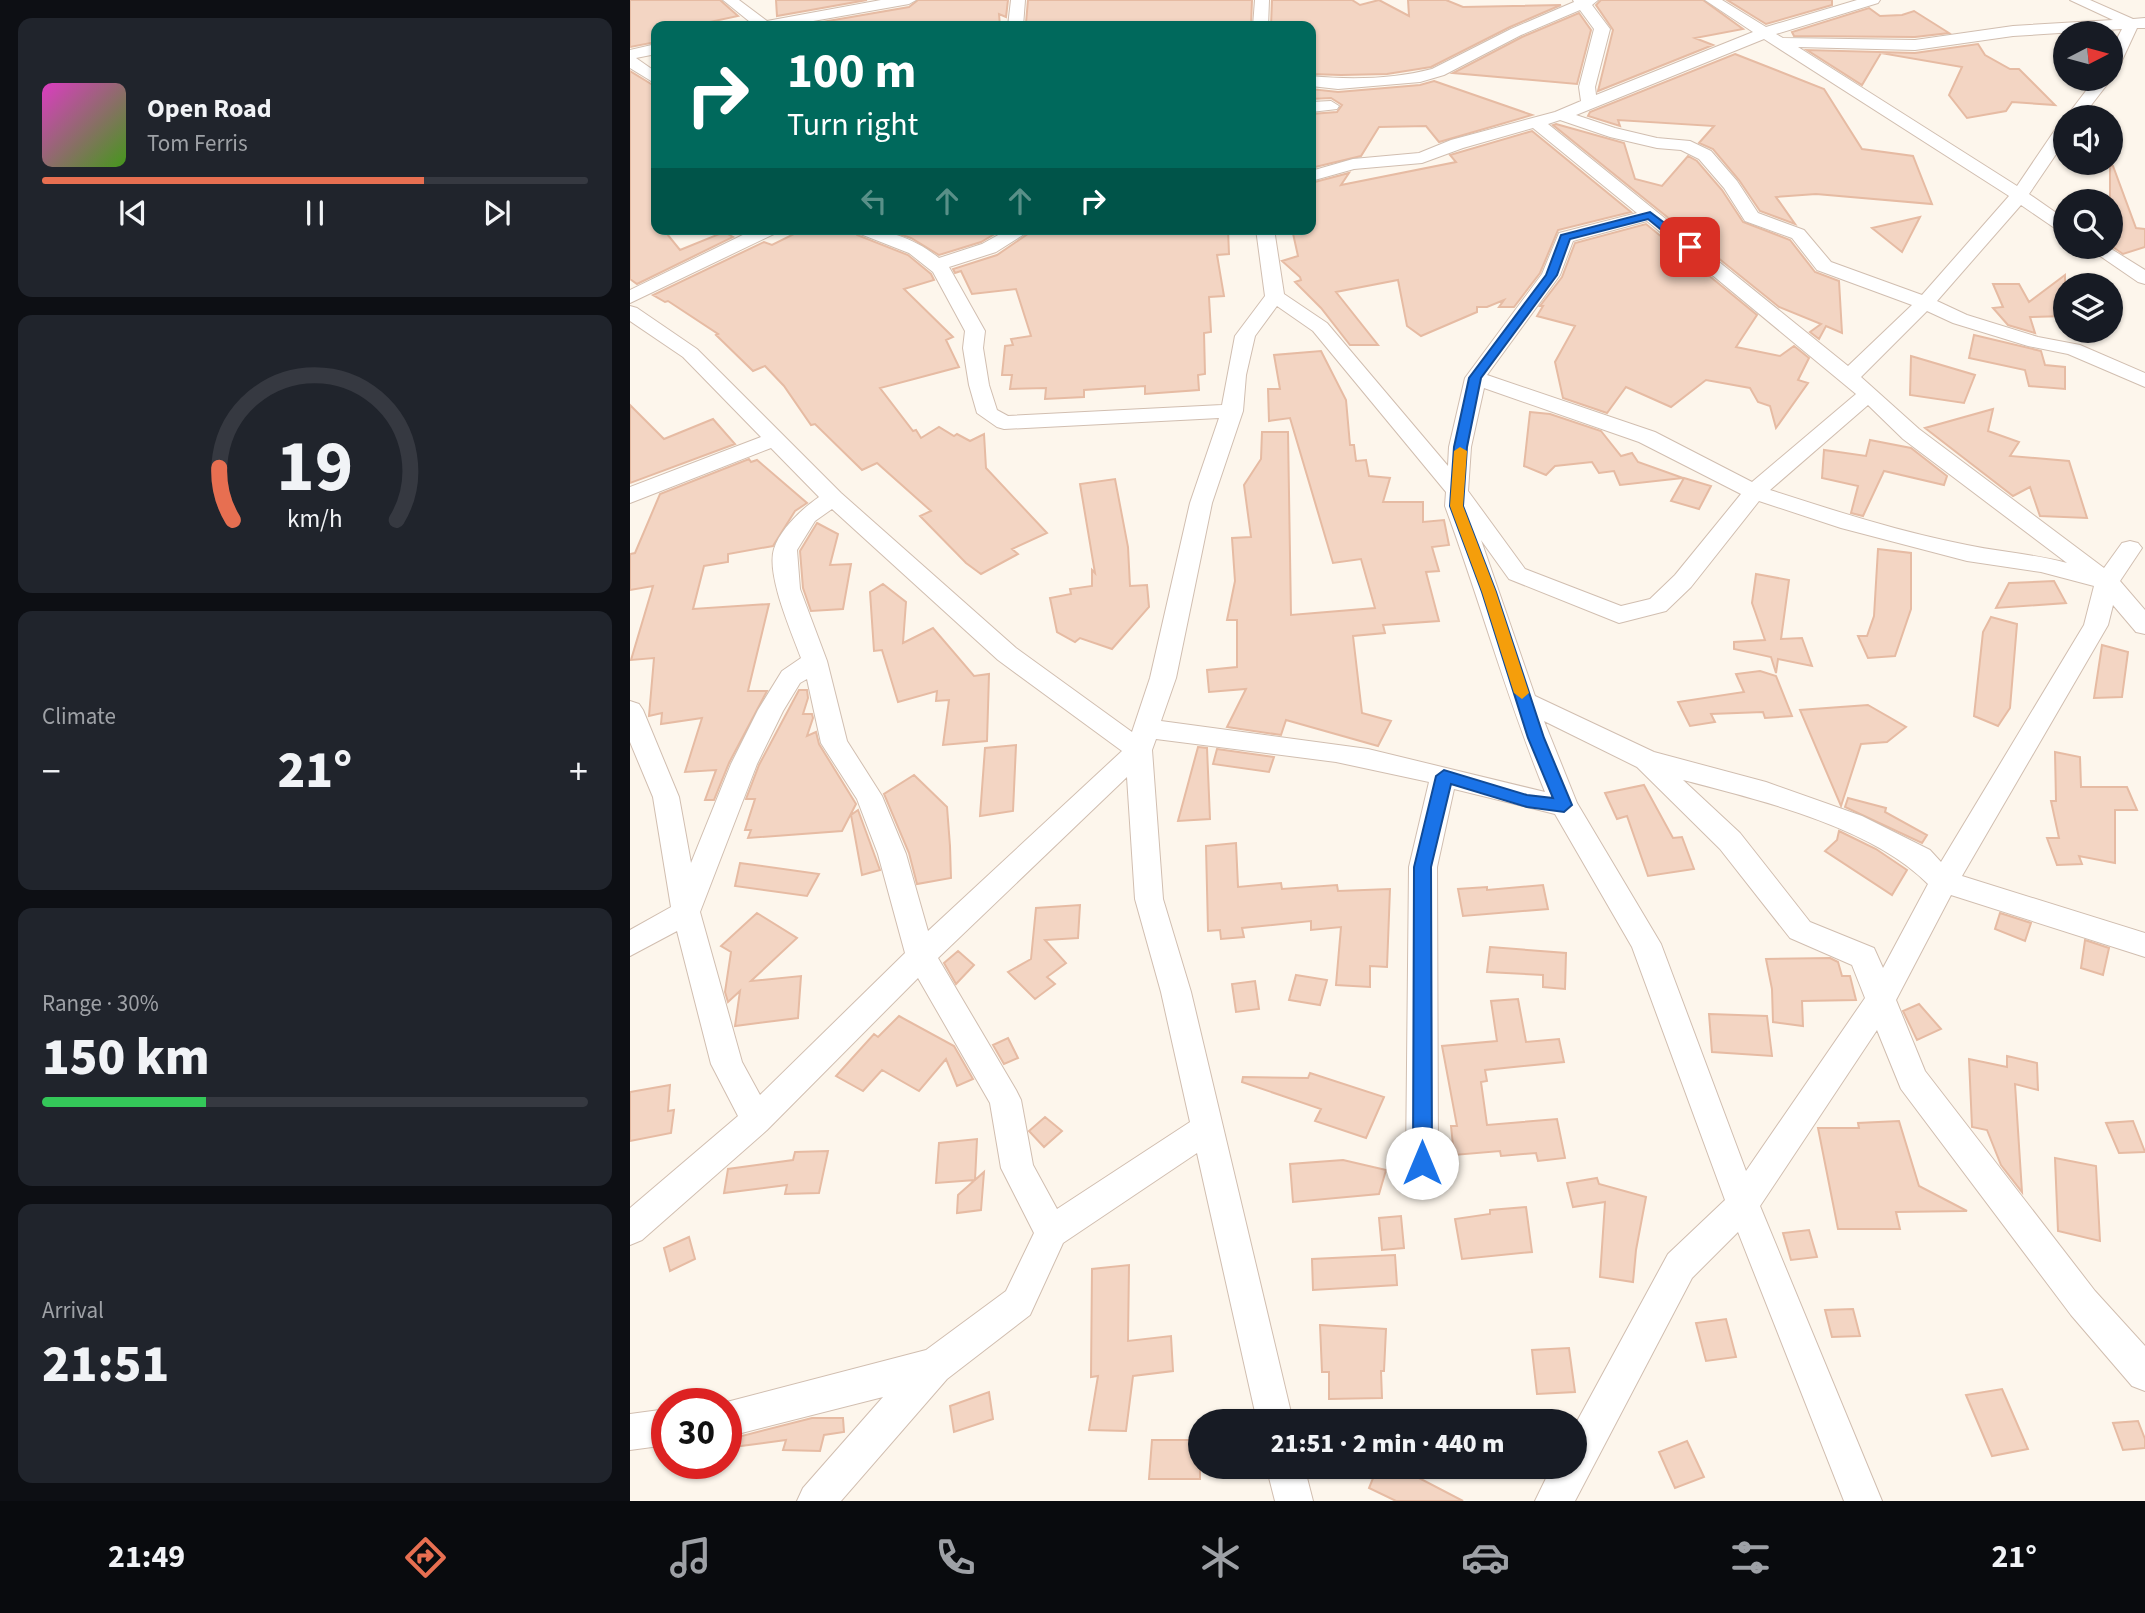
<!DOCTYPE html>
<meta charset="utf-8">
<style>
:root{--surface:#171b24;--page:#20242c;--text:#f1f3f6;--muted:#9ea1a6;--line:#363941;--accent:#e76f51}
body{margin:0;font-family:"Source Sans 3",sans-serif;background:var(--page);color:var(--text);height:100vh;display:flex;flex-direction:column;font-size:26px;white-space:nowrap}
*{box-sizing:border-box;margin:0}
p{font-size:23px;color:var(--muted)}
.icon{flex:none;width:38px;height:38px;fill:none;stroke:currentColor;stroke-width:2;stroke-linecap:round;stroke-linejoin:round}
.map{position:relative;flex:1;overflow:hidden}
.panel{display:flex;flex-direction:column;gap:18px;padding:18px;background:#0d0f14;width:630px}
.panel>*{flex:none}
.top-card{position:absolute;left:21px;top:21px;width:665px;height:214px;border-radius:14px;box-shadow:0 2px 5px #0004;background:#00695c;color:#fff;overflow:hidden}
.needle{width:46px;rotate:84deg}
.tools{position:absolute;left:1423px;top:21px;display:grid;gap:14px}
.tools a{display:grid;place-items:center;width:70px;height:70px;border-radius:50%;background:var(--surface);box-shadow:0 2px 5px #0004;font-size:35px}
.speed{position:absolute;left:21px;top:1388px;display:flex;gap:14px;font-size:35px;font-weight:700;text-align:center}
.speed>*{display:grid;place-content:center;width:91px;height:91px;border-radius:50%;background:var(--surface);box-shadow:0 2px 5px #0004;line-height:1}
.speed .limit{border:10px solid #d22;background:#fff;color:#111}
.pin{position:absolute;display:grid;place-items:center;width:60px;height:60px;color:#fff;margin:-30px;border-radius:14px;box-shadow:0 4px 10px #0006}
.me{position:absolute;width:77px;margin:-38px;rotate:0deg;stroke-linejoin:round;filter:drop-shadow(0 0 5px #0008)}
.turn{display:flex;align-items:center;gap:24px;height:147px;padding:0 21px;font-size:32px}
.turn .icon{width:91px;height:91px;stroke-width:2.5}
.turn b{display:block;font-size:49px;line-height:60px}
.lanes{display:flex;align-items:center;height:66px;padding:0 21px;background:#0003;justify-content:center;gap:35px;direction:ltr}
.lanes .off{opacity:.35}
.big{font-size:52px;font-weight:800;line-height:1.1}
.panel .card{flex:1;display:flex;flex-direction:column;justify-content:center;gap:10px;min-width:0;padding:0 24px;border-radius:14px;background:var(--page)}
.panel .dial{align-items:center;gap:0}
.dial svg{height:182px;overflow:visible;fill:none;stroke:var(--line);stroke-width:7;stroke-linecap:round;text-anchor:middle}
.dial text{fill:var(--text);stroke:none}
.song{display:flex;align-items:center;gap:21px}
.cover{width:84px;height:84px;border-radius:10px;background:linear-gradient(135deg,hsl(310 70% 55%),hsl(100 70% 35%))}
.played{height:7px;border-radius:4px;background:linear-gradient(90deg,var(--accent) 70%,var(--line) 70%)}
.keys{display:flex;justify-content:space-around;direction:ltr}
.heat{display:flex;justify-content:space-between;align-items:center;font-size:38px;direction:ltr}
.charge{height:10px;border-radius:5px;background:linear-gradient(90deg,#34c759 30%,var(--line) 0)}
.trip{position:absolute;left:558px;top:1409px;width:399px;height:70px;border-radius:35px;background:var(--surface);box-shadow:0 2px 5px #0004;font-weight:800;line-height:70px;text-align:center}
.dock{display:flex;height:112px;justify-content:space-around;align-items:center;background:#090b0e;color:var(--muted)}
.dock .icon{width:49px;height:49px}
.dock .active{color:var(--accent)}
.dock b{font-size:32px;color:var(--text)}
main{display:flex;flex:1;min-height:0}
.map>svg:first-child{display:block}
.building{fill:#f3d5c3;stroke:#e6bba3;stroke-width:2}
.lines{fill:none;stroke-linecap:round;stroke-linejoin:round}
.minor-casing{stroke:#d1beb0;stroke-width:2}
.minor{fill:#fff;fill-rule:evenodd}
.route{fill:#1a73e8;stroke:#114b97;stroke-width:2}
.slow{fill:#f59e0b}
</style>
<main>
<section class="panel">
<div class="card">
<div class="song"><i class="cover"></i><div><b>Open Road</b><p>Tom Ferris</p></div></div>
<div class="played"></div>
<div class="keys"><svg class="icon" aria-label="previous" viewBox="0 0 24 24"><path d="M18 5L8 12l10 7zM5 5v14"/></svg><svg class="icon" aria-label="pause" viewBox="0 0 24 24"><path d="M8 5v14M16 5v14"/></svg><svg class="icon" aria-label="next" viewBox="0 0 24 24"><path d="M6 5l10 7-10 7zM19 5v14"/></svg></div>
</div>
<div class="card dial"><svg viewBox="0 0 100 80">
<path d="M14 69A42 42 0 1 1 86 69"/>
<path d="M14 69A42 42 0 0 1 8 46" stroke="#e76f51"/>
<text x="50" y="56" font-size="32" font-weight="700">19</text>
<text x="50" y="72" font-size="11">km/h</text>
</svg></div>
<div class="card"><p>Climate</p>
<div class="heat"><a>−</a><b class="big">21°</b><a>+</a></div>
</div>
<div class="card"><p>Range · 30%</p><b class="big">150 km</b><div class="charge"></div></div>
<div class="card"><p>Arrival</p><b class="big">21:51</b></div>
</section>
<div class="map">
<svg width="1515" height="1501" viewBox="0 0 1515 1501">
<rect width="100%" height="100%" fill="#fdf6ec"/>
<path class="building" d="M0 0H90L108 16 61 26H26V42L0 47Z
M146 0H237L147 16Z
M288 0H378L376 17 369 14 370 26H169L279 7Z
M398 0H622L621 26H430L423 23 416 26H404L396 23Z
M642 0H722L730 5 749 0 779 16 778 0H816L833 7 931 5 880 27 801 67 757 74 711 75 681 74V26H641Z
M971 0H1073L1113 29 1065 38 1083 45 968 91 983 30 966 5Z
M1097 0H1202V5L1136 24Z
M1239 8 1250 16 1272 15 1284 11 1319 33 1285 37 1164 36 1162 32Z
M949 13 961 30 947 84 823 73 892 37Z
M1348 44 1355 55 1380 69H1389L1425 105 1382 102 1376 111 1337 118 1319 95 1332 67 1251 53 1232 85 1177 50 1285 53Z
M1105 54 1194 89 1232 149 1283 156 1302 204 1186 194 1146 197 1165 224 1130 211 1109 180 1083 149 1069 143 1084 126 988 120 990 126 958 116 960 112Z
M0 71 26 87V229H33L50 250 94 232 103 237 7 284 0 279Z
M804 81 902 115 809 142 796 126 749 127 731 156 681 168V114L707 112 712 105 701 98 681 99V89L708 92 790 85Z
M926 124 994 143 1005 179 1032 186 1058 156 1067 161 1092 190 1113 222 1160 240 1185 272 1209 281 1212 333 1196 326 1189 339 1180 332 1191 324 1149 307 923 125Z
M902 131 1001 212 928 230 910 273 884 307H869L874 300 857 307H847V312L791 336 777 326 768 280 706 292 748 345H720L691 308 665 282 671 280 670 277 652 261 668 256 662 229H681V183L719 173 711 185 826 162 820 155Z
M1480 166H1483L1506 228 1515 229V247L1493 254 1480 245Z
M1290 217 1272 252 1242 228Z
M1016 224 1127 315 1106 347 1150 356 1164 346 1179 358 1168 380 1178 383 1146 428 1140 406 1128 402 1120 388 1076 380 1041 407 996 387 977 413 933 398 925 362 945 326 907 316 913 306H910L932 277 945 243Z
M174 229H223L227 235 278 255 301 274 304 280 274 289 323 337 316 340 329 367 250 388 283 431 286 430 291 438 309 427 324 436 327 434 340 441 354 434 356 468 417 533 382 549 388 554 351 574 336 563 290 516 301 511 247 463 232 470 185 424 181 425 154 386 135 366 123 371 86 335 88 334 38 301 35 302 23 295 134 242 142 245Z
M254 229H373L351 242 309 255 281 238Z
M405 229H598L599 254 587 255 594 296 579 297 581 332 574 333 575 374 568 375 569 390 515 394V386L454 390V397L415 399 416 388 380 389 382 375H372L375 346 383 345 381 339 401 336 386 289 342 294 331 271 325 273 323 269 367 255Z
M1435 275V316L1400 317 1405 333 1378 325 1363 308 1373 307 1363 284H1389L1399 302Z
M1344 335 1411 351 1415 365 1435 367V389L1399 386 1395 370 1339 358Z
M691 351 716 400 720 445H724L726 461 736 460 739 476 760 478 753 502H793V522L814 520 819 545 802 547 809 571 796 572 809 621 753 625 755 633 723 636 732 713 761 721 748 746 656 720 651 735 597 727 616 689 579 692 577 670 607 667V620H597L605 581 602 538 621 537 614 485 631 459 632 432H658L661 615 745 608 731 559 703 563 660 418 639 421 638 389H650L644 355Z
M1281 356 1345 375 1334 403 1280 395Z
M0 405 34 439 83 419 105 444 0 483Z
M1363 409 1358 431 1389 442 1380 456 1439 461 1457 518 1410 516 1400 487 1383 496 1295 428Z
M900 412 920 414 971 431 991 456 1002 453 1008 462 1053 478 990 485 984 471 969 473 962 462 925 466 916 475 894 466Z
M1240 440 1281 448 1317 476 1314 485 1254 471 1233 516 1221 513 1228 486 1192 478 1194 450 1236 456Z
M119 459 121 462 127 460 177 503 165 511 143 546 98 554V562L74 566 63 609 139 604 118 691H137L99 763 84 800H75L86 770 55 772 72 718 31 724 32 713 19 716 24 658 1 660 23 586 0 590V554L5 553 30 494Z
M1054 478 1081 486 1069 509 1041 501Z
M485 479 498 547 500 586 517 585 519 607 482 649 450 638 445 642 427 632 420 598 441 594 440 589 462 586V570L465 573 450 484Z
M187 523 208 534 200 565 221 564 213 609 181 611 173 588 170 551Z
M1248 549 1281 553V609L1265 656 1238 658 1228 636H1237L1244 616Z
M1126 574 1159 580 1151 639 1172 638 1182 666 1148 659 1146 673 1141 657 1104 649V642L1135 640 1122 603Z
M1424 581 1436 603 1366 608 1379 583Z
M253 584 276 602 273 643 303 628 344 676 359 674 357 741 313 745 319 700 306 701 307 691 268 702 252 650 244 651 240 592Z
M1361 617 1387 624 1380 708 1368 726 1344 716 1353 632Z
M1472 645 1498 652 1492 697 1464 698Z
M1130 671 1146 676 1162 716 1135 718 1133 712 1081 714 1085 722 1060 726 1048 702 1114 692 1106 674Z
M169 690H177L178 698 173 714H182L183 718 177 736 186 732 189 744 226 804 212 831 118 838 121 830H115L125 799H116L129 765Z
M1238 705 1276 727 1257 742 1231 744 1211 806 1170 710Z
M386 745 383 811 350 816 355 748Z
M568 747 577 748 580 819 548 821Z
M587 749 644 757 639 772 583 764Z
M1425 752 1450 757 1451 787H1497L1507 810H1485V863L1449 856 1452 864 1427 865 1417 838H1429L1421 801H1426Z
M284 775 317 807 320 846 321 878 287 884 279 853 254 794Z
M1014 785 1043 838 1052 837 1064 869 1018 876 997 816 987 819 975 793Z
M1218 798 1256 808 1255 812 1297 835 1292 843 1215 807Z
M228 810 250 870 232 875 221 815Z
M1209 831 1246 849 1277 870 1262 895 1195 851 1207 840Z
M606 843 608 887 651 883 652 889 707 885 708 891 760 889 757 967 740 966V987L706 985 711 927 681 930V921L612 928 614 937 591 939 590 930 578 931 576 846Z
M110 863 189 874 177 896 105 886Z
M913 885 918 909 833 916 828 889 857 887V890Z
M450 905 448 938 415 940 436 963 417 977 425 984 405 999 378 972 401 959 406 908Z
M127 913 167 938 121 981 171 976 168 1018 105 1026 110 991 98 1002 95 992 101 952 91 946Z
M1370 913 1401 923 1395 941 1365 929Z
M1455 940 1479 948 1473 975 1451 968Z
M860 947 936 953 935 989 913 987V975L857 972Z
M328 951 344 965 326 984 314 963Z
M1200 958 1208 962 1212 976H1220L1226 1000 1172 1001 1173 1026 1143 1022 1142 989 1136 959Z
M666 975 697 980 690 1005 659 1000Z
M625 981 629 1009 606 1012 602 984Z
M888 999 896 1042 929 1039 934 1062 855 1070 857 1081 851 1082 857 1125 927 1119 935 1158 908 1161 906 1153 871 1156 870 1151 824 1155 821 1126H827L812 1046 867 1041 861 1001Z
M1289 1004 1311 1029 1287 1040 1273 1011Z
M1079 1014 1137 1016 1142 1056 1082 1052Z
M269 1016 324 1046 343 1079 327 1086 316 1059 289 1091 252 1070 233 1091 206 1076 244 1034 248 1037Z
M378 1038 388 1058 374 1064 363 1045Z
M1377 1056 1407 1063 1408 1090 1385 1084 1392 1192 1371 1165 1357 1130 1342 1127 1339 1059 1377 1067Z
M680 1073 754 1097 736 1138 685 1121 691 1109 612 1082 613 1077 678 1078Z
M40 1085 38 1111 44 1110 41 1133 0 1141V1092Z
M415 1117 432 1131 414 1147 399 1131Z
M1269 1121 1289 1186 1337 1211 1266 1212 1270 1229H1208L1188 1128H1229L1228 1123Z
M1503 1121 1515 1152 1489 1153 1476 1123Z
M347 1139 345 1180 306 1183 309 1143Z
M198 1151 189 1193 155 1194 157 1185 94 1193 98 1169 163 1160 165 1152Z
M1425 1158 1466 1166 1470 1241 1428 1231Z
M713 1160 756 1170 749 1194 663 1202 660 1164Z
M354 1172 351 1210 327 1213 328 1195Z
M967 1178 969 1184 1016 1197 1006 1250 1003 1282 970 1277 975 1202 943 1207 937 1183Z
M896 1207 902 1252 832 1259 825 1219 860 1214V1210Z
M771 1216 774 1248 752 1250 749 1218Z
M1179 1230 1187 1257 1161 1260 1153 1233Z
M59 1237 65 1259 40 1271 34 1248Z
M765 1255 767 1285 683 1290 682 1259Z
M499 1265 498 1341 541 1336 543 1371 503 1376 496 1431 459 1430 468 1376 461 1377 462 1269Z
M1223 1309 1230 1336 1202 1337 1195 1310Z
M1096 1319 1106 1357 1076 1361 1066 1323Z
M690 1325 756 1329 754 1371H751L752 1398 699 1399V1372H692Z
M939 1348 945 1392 907 1394 902 1350Z
M1372 1389 1398 1449 1362 1456 1336 1395Z
M359 1392 363 1419 324 1432 320 1406Z
M182 1418H213L214 1432 194 1435 190 1451 153 1450 156 1440 103 1447 104 1438Z
M1508 1421 1515 1439V1448L1493 1450 1483 1423Z
M522 1440H570V1479H519Z
M1057 1441 1074 1477 1045 1488 1029 1452Z
M748 1466H766L833 1501H766L739 1488Z"/>
<g class="lines">
<defs>
<path id="minor" d="M93 0H109L137 21 251 0H286L279 4 155 26H125Z
M381 0H395L393 26H378Z
M625 0H639L638 26H623Z
M943 0H968L962 5 980 29 965 87 966 95 1123 32 1075 0H1092L1136 27 1227 0H1250L1248 3 1146 34 1153 38 1285 40 1383 26 1483 20 1440 0H1460L1503 19 1515 18V28H1507L1488 69 1480 74V52L1492 29 1383 36 1285 50 1168 47 1387 186 1429 124 1435 123V141L1399 194 1435 219V232L1429 231 1391 205 1307 301 1337 315 1408 337 1450 345 1515 373V387L1438 354 1398 346 1323 323 1297 311 1231 377 1289 429 1474 568 1492 543 1500 541 1508 543 1512 548 1490 581 1515 610V634L1506 632 1483 605 1478 625 1332 876 1515 933V957L1321 895 1266 1000 1295 1071 1465 1291 1515 1346V1391L1502 1386 1441 1315 1271 1089 1247 1030 1130 1206 1252 1501H1214L1108 1232 1062 1278 945 1501H905L922 1466H945V1425L1038 1254 1095 1200 1002 947 925 814 824 789 807 867 808 1163 804 1173 792 1178 780 1173 776 1163 779 867 799 782 706 762 526 739 522 750 533 899 561 992 663 1421H627L567 1153 433 1243 400 1315 317 1379 211 1501H167L173 1488 253 1397 96 1437V1404H89L296 1350 376 1291 404 1233 371 1168 360 1103 288 978 137 1130 12 1240 0 1245V1208L108 1116 81 1064 47 931 0 956V930L41 907 23 797 0 742V701L9 704 13 710 49 797 61 863 101 764 128 710 152 671 171 658C162 633 136 575 144 549 150 529 173 508 189 497L141 448 0 503V487L131 437 53 357 0 321V306L7 308 67 349 211 493 386 648 502 732 520 678 560 503 589 418 374 429 367 427 347 413 339 385 333 348 335 331 303 272 279 253 228 233 225 229C257 229 284 238 309 258L352 244 379 229H402L366 252 319 267 355 331 353 348 359 385 367 410 378 416 592 405 605 336 635 296 626 229H644L654 294 697 323 818 466 819 447 835 378 912 274 929 233 1007 213 903 128 833 148 792 163 724 169 681 181V171L723 159 789 153 821 140 925 112 951 101 949 87 964 29 950 10 891 35 814 75 790 82 708 89 681 86V76C720 80 764 79 802 69L881 29 944 2ZM1134 39 1379 196 1292 295 1201 262 1174 230 1128 213 1107 181 1081 151 1060 141 1027 138 985 128 946 115ZM930 120 980 137 1027 148 1051 150 1069 159 1094 188 1115 221 1162 238 1187 270 1282 305 1218 366 918 124ZM1017 221 1226 394 1122 482 1025 432 857 375 930 275 943 241ZM647 306 683 331 816 492 815 506C850 601 877 699 915 792L738 749 531 721 546 678 582 503 613 411 616 375 625 336ZM854 388 1009 442 1111 494 1045 575 1020 599 991 606 895 569 838 491 841 447ZM1238 405 1273 439 1437 563C1404 554 1370 552 1337 545 1270 532 1205 511 1140 490ZM1129 501 1211 528 1337 561 1411 572 1464 586 1454 625 1311 862 1300 850 1232 816 1136 782 1024 752 905 696 851 540 879 579 989 623 1036 611 1061 587ZM202 509 368 660 492 751 298 931 276 854 252 796 217 741 197 661 170 589 167 550 185 521ZM177 679 191 743 227 799 248 854 275 953 130 1095 112 1062 70 912 127 764 153 711 170 683ZM914 721 1007 767 1090 849 1160 938 1222 965 1235 998 1116 1171 1031 944 947 803ZM497 777 505 899 531 992 560 1122 427 1209 403 1165 391 1100 386 1090 308 958ZM1053 780C1130 800 1242 827 1298 884L1253 968 1244 948 1180 922 1110 833Z
M26 44V54L6 58 26 72V84L0 68V50Z
M1480 78 1481 79 1479 82 1452 117H1436L1465 79Z
M701 101 709 106 707 109 681 112V102Z
M125 229H149L146 233 0 303V290Z
M1457 247H1478L1515 270V284L1508 282Z
M37 1409V1445L0 1450V1414Z
M636 1466H674L683 1501H645Z"/>
</defs>
<use href="#minor" class="minor-casing"/>
<use href="#minor" class="minor"/>
</g>
<path class="route" d="M1020 212 1064 245V250H1056L1018 219 940 239 927 275 851 378 837 447 833 506 866 592 914 738 942 805 934 812 897 807 821 784 801 867 802 1163 799 1169 792 1172 785 1169 783 1163 784 867 806 776 814 770 897 795 923 798 898 738 852 592 820 506 824 447 839 378 916 275 931 235Z"/>
<path class="slow" d="M830 447 837 451 833 506 866 592 899 693 892 699 884 693 852 592 820 506 824 451Z"/>
</svg>
<div class="tools">
<a><svg class="needle" viewBox="-14 -14 28 28"><path d="M0-13l5 13h-10z" fill="#e53935"/><path d="M0 13l5-13h-10z" fill="#9ea1a6"/></svg></a>
<a><svg class="icon" aria-label="sound" viewBox="0 0 24 24"><path d="M4 9h4l5-4v14l-5-4H4zM17 9q2 3 0 6"/></svg></a>
<a><svg class="icon" aria-label="search" viewBox="0 0 24 24"><circle cx="10" cy="10" r="6"/><path d="M15 15l6 6"/></svg></a>
<a><svg class="icon" aria-label="layers" viewBox="0 0 24 24"><path d="M12 4l9 5-9 5-9-5zM3 14l9 5 9-5"/></svg></a>
</div>
<div class="speed"><div class="limit">30</div></div>
<div class="pin" style="left:1060px;top:247px;background:#d93025"><svg class="icon" aria-label="arrive" viewBox="0 0 24 24"><path d="M6 21V4h12l-3 4 3 4H6"/></svg></div>
<svg class="me" style="left:792px;top:1163px" viewBox="-20 -20 40 40"><circle r="19" fill="#fff"/><path d="M0-13L10 11 0 6-10 11z" fill="#1a73e8"/></svg>
<div class="trip">21:51 · 2 min · 440 m</div>
<div class="top-card">
<div class="turn"><svg class="icon" aria-label="right" viewBox="0 0 24 24"><path d="M7 20v-9h11M14 6l5 5-5 5"/></svg><div><b>100 m</b>Turn right</div></div>
<div class="lanes"><svg class="icon off" aria-label="left" viewBox="0 0 24 24"><path d="M17 20v-9H6M10 6l-5 5 5 5"/></svg><svg class="icon off" aria-label="ahead" viewBox="0 0 24 24"><path d="M12 20V5M6 11l6-6 6 6"/></svg><svg class="icon off" aria-label="ahead" viewBox="0 0 24 24"><path d="M12 20V5M6 11l6-6 6 6"/></svg><svg class="icon" aria-label="right" viewBox="0 0 24 24"><path d="M7 20v-9h11M14 6l5 5-5 5"/></svg></div>
</div>
</div>
</main>
<nav class="dock">
<b>21:49</b>
<svg class="icon active" aria-label="directions" viewBox="0 0 24 24"><path d="M12 3l9 9-9 9-9-9zM9 14v-3h6M13 9l2 2-2 2"/></svg>
<svg class="icon" aria-label="music" viewBox="0 0 24 24"><path d="M9 18V5l10-2v13"/><circle cx="6" cy="18" r="3"/><circle cx="16" cy="16" r="3"/></svg>
<svg class="icon" aria-label="phone" viewBox="0 0 24 24"><path d="M5 4h4l2 5-3 2q2 4 5 5l2-3 5 2v4C11 20 4 13 5 4z"/></svg>
<svg class="icon" aria-label="climate" viewBox="0 0 24 24"><path d="M12 3v18M4 7l16 10M4 17L20 7"/></svg>
<svg class="icon" aria-label="car" viewBox="0 0 24 24"><path d="M5 17H2v-5l4-1 3-4h7l3 4 3 1v5h-3M9 17h6M6 11h13"/><circle cx="7" cy="17" r="2"/><circle cx="17" cy="17" r="2"/></svg>
<svg class="icon" aria-label="filters" viewBox="0 0 24 24"><path d="M4 7h16M4 17h16"/><circle cx="9" cy="7" r="2"/><circle cx="15" cy="17" r="2"/></svg>
<b>21°</b>
</nav>
